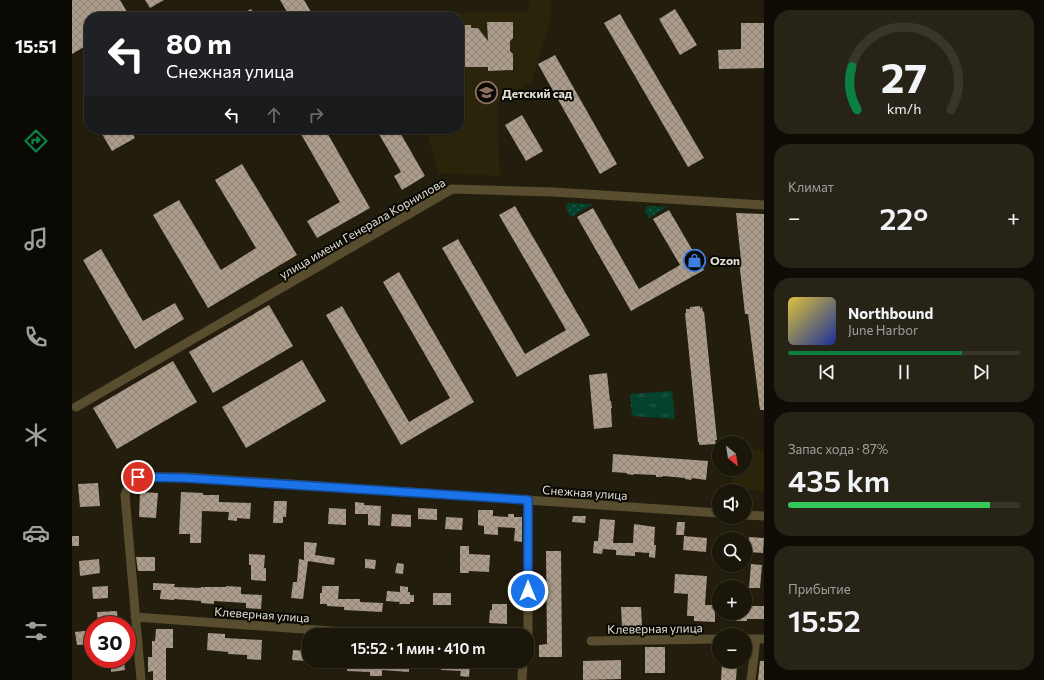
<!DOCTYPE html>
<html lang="ru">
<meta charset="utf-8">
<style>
:root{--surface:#1a1609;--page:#272317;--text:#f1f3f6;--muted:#9f9f9c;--line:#38352a;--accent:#0b8043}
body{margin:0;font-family:Commissioner,sans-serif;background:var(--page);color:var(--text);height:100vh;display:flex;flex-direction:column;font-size:15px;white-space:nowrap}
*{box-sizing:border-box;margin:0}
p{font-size:13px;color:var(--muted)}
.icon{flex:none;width:22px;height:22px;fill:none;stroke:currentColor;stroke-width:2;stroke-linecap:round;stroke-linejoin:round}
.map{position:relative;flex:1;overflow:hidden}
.details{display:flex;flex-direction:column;gap:10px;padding:10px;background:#0e0c05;width:280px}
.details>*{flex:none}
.banner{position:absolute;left:12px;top:12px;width:380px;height:122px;border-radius:16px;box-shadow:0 1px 3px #0004,0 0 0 1px var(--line);background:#202124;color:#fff;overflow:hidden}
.needle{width:26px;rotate:150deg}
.fabs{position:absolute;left:640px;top:436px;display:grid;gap:8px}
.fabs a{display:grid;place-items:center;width:40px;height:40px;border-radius:50%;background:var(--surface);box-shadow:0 1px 3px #0004,0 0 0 1px var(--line);font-size:20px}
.speed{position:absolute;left:12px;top:616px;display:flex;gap:8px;font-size:20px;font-weight:700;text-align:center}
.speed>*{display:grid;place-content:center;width:52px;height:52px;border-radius:50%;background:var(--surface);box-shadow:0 1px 3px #0004,0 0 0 1px var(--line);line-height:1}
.speed .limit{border:6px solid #d22;background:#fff;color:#111}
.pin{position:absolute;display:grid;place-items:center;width:34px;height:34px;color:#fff;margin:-17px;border:2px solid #fff;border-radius:50%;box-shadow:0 1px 4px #0007}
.me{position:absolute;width:44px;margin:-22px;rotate:0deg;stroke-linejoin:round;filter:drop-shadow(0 0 3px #0008)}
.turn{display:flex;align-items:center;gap:14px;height:84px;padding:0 16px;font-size:18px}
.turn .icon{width:52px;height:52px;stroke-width:2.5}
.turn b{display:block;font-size:28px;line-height:34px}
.lanes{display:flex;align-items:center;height:38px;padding:0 16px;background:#0003;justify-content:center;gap:20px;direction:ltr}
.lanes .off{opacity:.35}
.big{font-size:30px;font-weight:600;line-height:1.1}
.details .widget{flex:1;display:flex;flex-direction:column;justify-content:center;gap:6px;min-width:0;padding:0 14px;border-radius:16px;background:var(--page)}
.details .dial{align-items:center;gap:0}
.dial svg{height:104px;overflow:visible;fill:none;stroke:var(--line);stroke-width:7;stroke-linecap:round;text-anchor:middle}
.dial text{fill:var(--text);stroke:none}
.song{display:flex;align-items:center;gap:12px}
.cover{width:48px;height:48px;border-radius:6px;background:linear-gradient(135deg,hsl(50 70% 55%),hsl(230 70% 35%))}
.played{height:4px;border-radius:2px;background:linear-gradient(90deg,var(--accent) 75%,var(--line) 75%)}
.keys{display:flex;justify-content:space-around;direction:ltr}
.heat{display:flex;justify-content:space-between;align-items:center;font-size:22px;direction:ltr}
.charge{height:6px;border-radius:3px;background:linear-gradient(90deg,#34c759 87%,var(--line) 0)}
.trip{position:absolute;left:230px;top:628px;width:232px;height:40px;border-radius:16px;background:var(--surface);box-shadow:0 1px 3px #0004,0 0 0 1px var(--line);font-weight:600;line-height:40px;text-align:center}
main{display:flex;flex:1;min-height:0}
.tabs{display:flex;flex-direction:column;width:72px;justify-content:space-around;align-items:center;background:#0a0904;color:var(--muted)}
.tabs .icon{width:28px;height:28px}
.tabs .selected{color:var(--accent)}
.tabs b{font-size:18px;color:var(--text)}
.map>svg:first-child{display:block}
.built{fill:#2a240b}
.grass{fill:url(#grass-dots)}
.park{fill:url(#park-tufts)}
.building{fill:url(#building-cross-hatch)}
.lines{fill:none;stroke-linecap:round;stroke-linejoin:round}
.street{stroke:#584d2f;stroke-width:9}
.route-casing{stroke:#114b97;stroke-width:10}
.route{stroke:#1a73e8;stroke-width:7}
.labels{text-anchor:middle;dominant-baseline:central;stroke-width:4;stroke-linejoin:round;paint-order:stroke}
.poi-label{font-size:12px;font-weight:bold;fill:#e2dfd4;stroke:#090803;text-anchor:start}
.street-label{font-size:12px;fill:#e2dfd4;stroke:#090803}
</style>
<main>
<nav class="tabs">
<b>15:51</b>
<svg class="icon selected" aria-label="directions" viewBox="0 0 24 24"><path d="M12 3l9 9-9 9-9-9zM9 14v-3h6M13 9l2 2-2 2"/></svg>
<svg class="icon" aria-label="music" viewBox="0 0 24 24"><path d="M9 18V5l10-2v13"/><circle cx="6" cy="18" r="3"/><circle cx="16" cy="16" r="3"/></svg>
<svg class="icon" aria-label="phone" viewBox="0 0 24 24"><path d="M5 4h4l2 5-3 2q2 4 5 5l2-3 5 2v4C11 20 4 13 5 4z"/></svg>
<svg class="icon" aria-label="climate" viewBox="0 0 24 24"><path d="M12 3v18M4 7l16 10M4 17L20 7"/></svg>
<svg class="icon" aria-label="car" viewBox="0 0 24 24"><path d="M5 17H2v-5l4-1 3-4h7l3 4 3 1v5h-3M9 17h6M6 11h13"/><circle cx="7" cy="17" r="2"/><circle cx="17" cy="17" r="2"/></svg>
<svg class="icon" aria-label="filters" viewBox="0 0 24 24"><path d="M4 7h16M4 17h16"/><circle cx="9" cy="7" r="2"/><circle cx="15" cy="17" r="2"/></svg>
</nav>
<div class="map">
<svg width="692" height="680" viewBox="0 0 692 680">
<defs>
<pattern id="grass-dots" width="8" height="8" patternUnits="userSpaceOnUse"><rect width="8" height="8" fill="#05422d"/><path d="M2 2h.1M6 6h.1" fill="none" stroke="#295d4b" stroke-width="1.8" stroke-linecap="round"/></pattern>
<pattern id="park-tufts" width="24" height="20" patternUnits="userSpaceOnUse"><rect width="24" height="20" fill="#05422d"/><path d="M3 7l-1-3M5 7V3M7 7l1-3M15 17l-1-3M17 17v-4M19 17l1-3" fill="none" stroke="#295d4b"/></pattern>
<pattern id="building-cross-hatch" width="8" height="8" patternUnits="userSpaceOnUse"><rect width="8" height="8" fill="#ab9c8b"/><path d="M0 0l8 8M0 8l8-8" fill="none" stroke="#8c8174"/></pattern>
</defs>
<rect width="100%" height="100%" fill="#221d0c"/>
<path class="built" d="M458 0H478V22L460 81 425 104 428 176 367 173 362 155 353 129H387V17H312L310 13 457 12Z
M673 450H692V491L661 489V469H673Z"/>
<path class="grass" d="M496 203 521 204 499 217C496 212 492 208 496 203Z
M575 206 595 207 577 218 573 211Z"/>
<path class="park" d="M600 391 603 419 560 416 558 394Z"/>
<path class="building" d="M0 0H48L58 17H17V44L0 54Z
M73 0H92L78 8Z
M208 0H232L242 17H218Z
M179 9 184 17H165Z
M603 9 625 45 608 55 587 19Z
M548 14 632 158 616 167 532 23Z
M415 22H441V38L438 41V51L441 54V70L416 71V67H387V25H399V28H406L416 41Z
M669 23H692V68L647 69 646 50 669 49Z
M483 55 545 164 528 174 466 64Z
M450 115 471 151 454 161 433 125Z
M27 129H58L63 138 40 151Z
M226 129H253L298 208 245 238 235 221 268 202Z
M304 129H326L353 176 330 190 322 176 329 172Z
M170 164 225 255 136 308 81 215 107 200 149 270 184 248 143 180Z
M443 206 518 335 445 377 370 248 386 239 453 354 494 330 427 215Z
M521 208 567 289 608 265 581 219 597 210 632 270 559 311 505 217Z
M664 213 692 214V410H688L676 314H673L667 260H669Z
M29 249 71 321 103 303 112 319 63 349 11 260Z
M327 272 402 402 329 445 254 315 270 306 337 422 378 398 311 282Z
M197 305 221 346 141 393 117 352Z
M628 306V308L630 307 631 312 632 311 645 440H643L644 444 627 445V442H626L613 313H614V309H618V307Z
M230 360 254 401 174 448 150 407Z
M101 361 125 402 45 449 21 408Z
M535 373 538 401H539L540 408H539L540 427 522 429 517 375Z
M541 454 636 461 634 480 620 478 619 480 613 479V478L591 476 590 477H584V475L562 474 561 475 555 474V473L540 472Z
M26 483 28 506 8 507 6 484Z
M68 492 86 493 84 518 67 517Z
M109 492 131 493V495H147V502L179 503 178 519 165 518V521L156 520 157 512 130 511 129 543H118V534H107Z
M202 501H215L214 517H211V523H201Z
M283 502 292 503V505L309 506 308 526 296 525V514H283Z
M257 508 274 509V525L256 524Z
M346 508 365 509V520L346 519Z
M406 510H421V516L436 517V514H442V517H450V542L442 541 443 528 426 527V535L412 534V526L406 525Z
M320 514 339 515V527L319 526Z
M501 516H514L513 523 500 522Z
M374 517 391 518 390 530 373 529Z
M528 519 543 520 541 543H561L562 524 583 527 582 545H584L583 558 577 557V553L563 552V556L544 555V550L531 549 530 554 521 553 522 541H526Z
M605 522H613L612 535H604Z
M0 536H7V546H0Z
M612 536 635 538 634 552 611 550Z
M677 537 692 538 691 553 677 552Z
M232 542 245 543 243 555 263 558 262 565 236 561 231 599 219 598 221 582H225L227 559 232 560Z
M388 546H397V554L418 555 417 572 397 571V573H388Z
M474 551H489L490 657H467V645L475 644Z
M177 554 193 555 192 568H194V581L179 580V565H177Z
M64 557H83V571H66Z
M27 559 28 573 8 576 7 561Z
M293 559 304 560 303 569 293 568Z
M325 563 332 564 331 574 323 573Z
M679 564 690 565 688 588H677Z
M603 574 635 576 633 605H643V622L622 621V616H615L616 594 602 593Z
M81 583 103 584 102 587 129 588V587H154V586L169 587V594L190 595 189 609 174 608V603L142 601V604L129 603V601L102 599V600L88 599 89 590H81Z
M36 586V598L21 599 20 587Z
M250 586H267L266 599H288V602L311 603 310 612 272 610V607L255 606V604H248V593H250Z
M328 586 336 587V592H338V595H342V602H338V604H327L328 602 314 601 315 591 328 592Z
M361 593H379V605H361Z
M420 604H435V624L417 623 418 610H420Z
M673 606H692V619H675V621H663V613H673Z
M549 607H569L570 626 550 627Z
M45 611 46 624 26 625 25 612Z
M84 629H101V648H94V680H81V671L76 672V657H80V641H83Z
M21 630V644L5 645 3 632Z
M136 633 153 634V638L190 640 189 660 175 659V655L156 654V652L135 650Z
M573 647H593V673H573Z
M221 650 234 651V661L220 660Z
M30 659H52L53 670 39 672V667L31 668Z
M549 660V679L511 680V661Z
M275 661H356V668H337V672L310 670V676H298V672L275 671Z
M370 661 398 662 397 677 388 676 389 671 369 670Z
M688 661H692V680H686Z
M650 664 665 665 664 680H649Z"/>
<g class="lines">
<path class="street" d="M4 407 380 189 481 192 692 205
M673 515 692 516
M63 617 314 635
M455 637 456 636V500
M673 639H692
M519 641 647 639
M69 680 53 495 57 485 67 477H114L647 513
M450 680 451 661
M679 680 684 639"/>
</g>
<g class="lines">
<defs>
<path id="route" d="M66 477 114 478 456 500V591"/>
</defs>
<use href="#route" class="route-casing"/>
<use href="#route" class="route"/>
</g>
<defs>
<symbol id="school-ring" viewBox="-11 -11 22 22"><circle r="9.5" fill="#090803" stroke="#8d6e63" stroke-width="1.5"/><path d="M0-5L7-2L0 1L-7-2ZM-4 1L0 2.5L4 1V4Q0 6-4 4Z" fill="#8d6e63"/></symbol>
<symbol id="shop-ring" viewBox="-11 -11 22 22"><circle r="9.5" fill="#090803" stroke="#3f7fe0" stroke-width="1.5"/><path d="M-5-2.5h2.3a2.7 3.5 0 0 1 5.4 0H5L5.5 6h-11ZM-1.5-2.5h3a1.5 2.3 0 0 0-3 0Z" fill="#3f7fe0"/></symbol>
</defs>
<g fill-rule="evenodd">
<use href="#school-ring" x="402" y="80" width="25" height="25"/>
<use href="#shop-ring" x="610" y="248" width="25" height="25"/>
</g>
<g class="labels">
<g class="poi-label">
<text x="430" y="93">Детский сад</text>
<text x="638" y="260">Ozon</text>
</g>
<g class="street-label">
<text transform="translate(290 228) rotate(-30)">улица имени Генерала Корнилова</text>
<text transform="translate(513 492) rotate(4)">Снежная улица</text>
<text transform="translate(190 614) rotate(4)">Клеверная улица</text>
<text transform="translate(583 628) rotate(-1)">Клеверная улица</text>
</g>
</g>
</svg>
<div class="fabs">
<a><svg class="needle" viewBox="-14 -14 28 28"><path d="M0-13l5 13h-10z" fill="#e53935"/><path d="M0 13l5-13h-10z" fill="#9f9f9c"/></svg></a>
<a><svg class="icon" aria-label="sound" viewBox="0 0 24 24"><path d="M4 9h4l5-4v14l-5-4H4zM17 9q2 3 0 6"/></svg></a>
<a><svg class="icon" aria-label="search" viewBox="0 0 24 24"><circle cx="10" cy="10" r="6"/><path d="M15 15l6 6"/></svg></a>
<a>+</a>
<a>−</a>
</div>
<div class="speed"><div class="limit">30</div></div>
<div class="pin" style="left:66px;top:477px;background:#d93025"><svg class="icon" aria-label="arrive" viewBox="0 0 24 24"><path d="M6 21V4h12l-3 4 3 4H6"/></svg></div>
<svg class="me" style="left:456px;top:591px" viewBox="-20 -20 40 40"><circle r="17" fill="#1a73e8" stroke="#fff" stroke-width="3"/><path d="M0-11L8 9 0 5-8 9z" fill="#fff"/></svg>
<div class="trip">15:52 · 1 мин · 410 m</div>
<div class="banner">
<div class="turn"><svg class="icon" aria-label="left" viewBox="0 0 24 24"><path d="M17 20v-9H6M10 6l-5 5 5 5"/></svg><div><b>80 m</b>Снежная улица</div></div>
<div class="lanes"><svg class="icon" aria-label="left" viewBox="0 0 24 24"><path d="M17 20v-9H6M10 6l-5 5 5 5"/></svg><svg class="icon off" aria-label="ahead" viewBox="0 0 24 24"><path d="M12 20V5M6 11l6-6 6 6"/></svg><svg class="icon off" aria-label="right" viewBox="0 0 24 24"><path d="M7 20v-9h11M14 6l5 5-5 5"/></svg></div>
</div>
</div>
<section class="details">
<div class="widget dial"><svg viewBox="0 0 100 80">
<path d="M14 69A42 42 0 1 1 86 69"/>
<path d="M14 69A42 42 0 0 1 10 36" stroke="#0b8043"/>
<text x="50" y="56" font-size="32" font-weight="700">27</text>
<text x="50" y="72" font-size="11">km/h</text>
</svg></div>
<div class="widget"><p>Климат</p>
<div class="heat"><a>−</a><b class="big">22°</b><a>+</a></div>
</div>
<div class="widget">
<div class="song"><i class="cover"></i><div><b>Northbound</b><p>June Harbor</p></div></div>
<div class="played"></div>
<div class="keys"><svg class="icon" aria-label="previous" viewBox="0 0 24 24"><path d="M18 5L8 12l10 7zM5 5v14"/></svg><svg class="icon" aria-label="pause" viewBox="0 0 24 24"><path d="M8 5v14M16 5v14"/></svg><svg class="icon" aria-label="next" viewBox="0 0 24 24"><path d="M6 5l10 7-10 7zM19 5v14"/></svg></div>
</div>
<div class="widget"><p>Запас хода · 87%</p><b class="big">435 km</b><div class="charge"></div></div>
<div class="widget"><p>Прибытие</p><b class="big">15:52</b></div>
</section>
</main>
